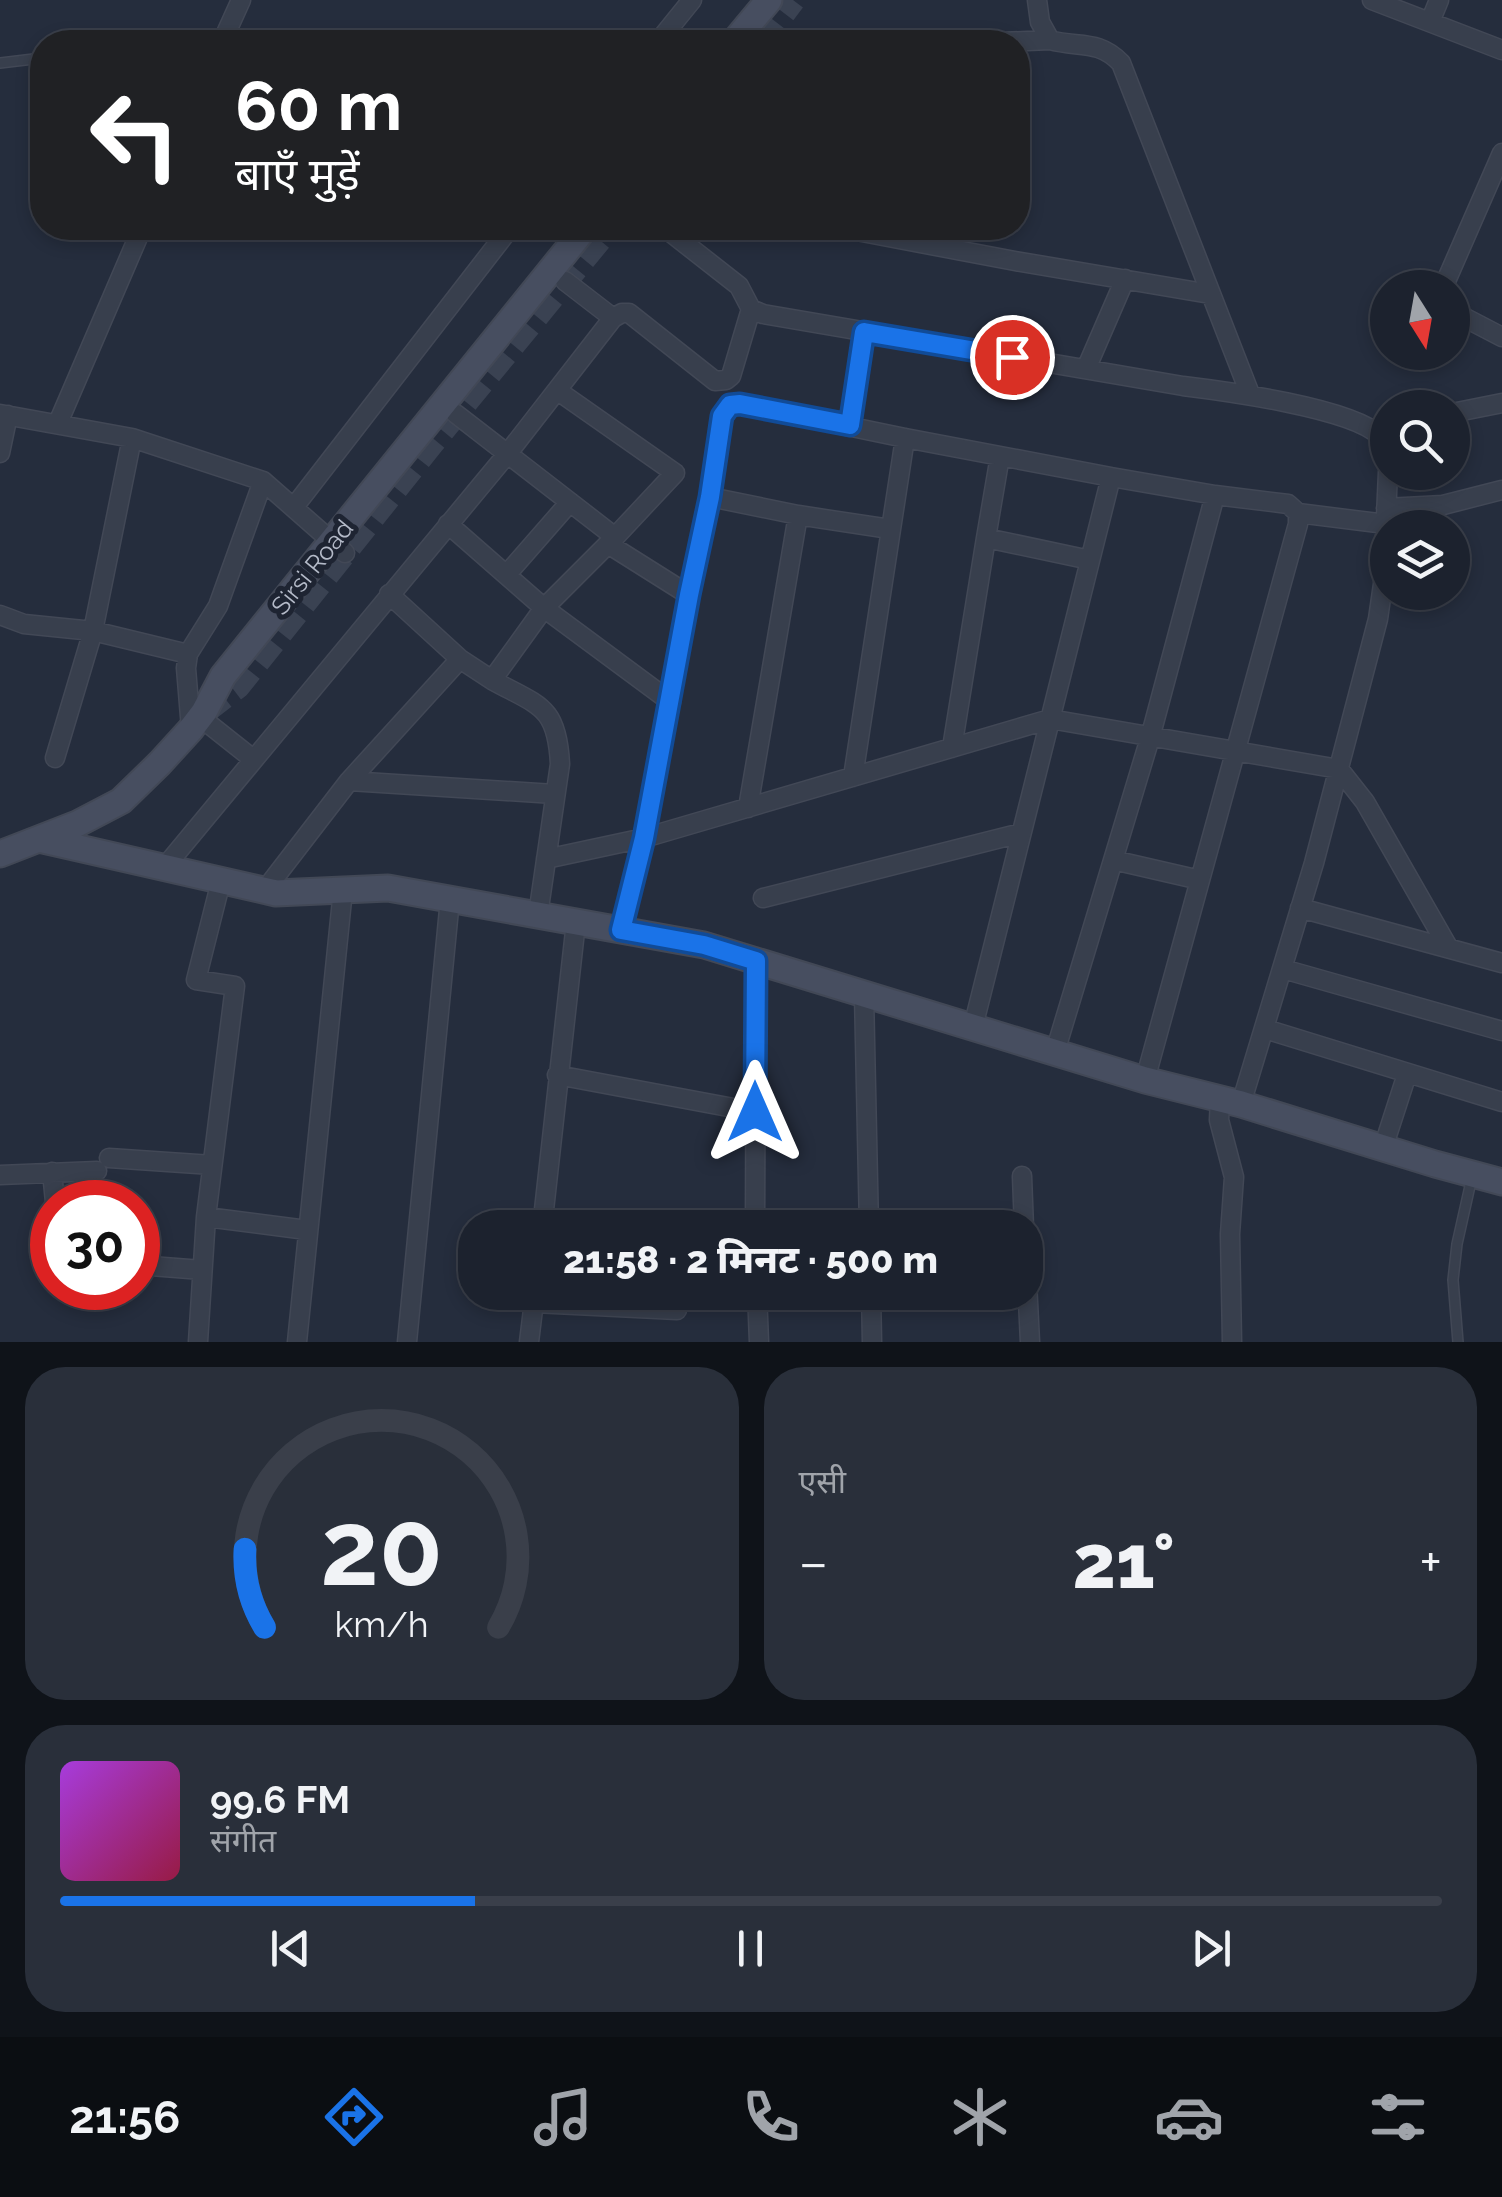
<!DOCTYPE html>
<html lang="hi">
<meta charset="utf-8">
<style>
:root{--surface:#1c222e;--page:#292f3a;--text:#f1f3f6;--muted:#a0a4aa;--line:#3a3f4a;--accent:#1a73e8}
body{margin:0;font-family:Raleway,"Noto Sans Devanagari",sans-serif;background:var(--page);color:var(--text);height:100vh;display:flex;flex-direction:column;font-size:38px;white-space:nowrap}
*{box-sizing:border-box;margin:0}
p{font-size:32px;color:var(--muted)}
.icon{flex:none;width:55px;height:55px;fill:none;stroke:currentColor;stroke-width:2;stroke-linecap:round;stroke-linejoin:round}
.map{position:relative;height:1342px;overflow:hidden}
.drawer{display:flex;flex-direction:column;gap:25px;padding:25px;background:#0f1319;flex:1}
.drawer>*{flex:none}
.banner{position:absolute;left:30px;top:30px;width:1000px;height:210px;border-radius:40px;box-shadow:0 5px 15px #0003,0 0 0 2px var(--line);background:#202124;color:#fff;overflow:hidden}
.needle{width:65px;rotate:169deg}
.tools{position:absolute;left:1370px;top:270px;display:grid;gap:20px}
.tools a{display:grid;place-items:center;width:100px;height:100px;border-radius:50%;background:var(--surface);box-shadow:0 5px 15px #0003,0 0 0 2px var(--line);font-size:50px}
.speed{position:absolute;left:30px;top:1180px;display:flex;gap:20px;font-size:50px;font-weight:700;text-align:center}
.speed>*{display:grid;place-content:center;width:130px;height:130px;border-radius:50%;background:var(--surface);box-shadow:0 5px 15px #0003,0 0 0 2px var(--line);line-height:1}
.speed .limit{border:15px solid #d22;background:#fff;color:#111}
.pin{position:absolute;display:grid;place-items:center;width:85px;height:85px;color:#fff;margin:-42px;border:5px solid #fff;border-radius:50%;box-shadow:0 2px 10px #0007}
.me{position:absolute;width:110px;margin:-55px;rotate:0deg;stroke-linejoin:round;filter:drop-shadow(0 0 8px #0008)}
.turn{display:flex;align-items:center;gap:35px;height:210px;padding:0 40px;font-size:45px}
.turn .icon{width:130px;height:130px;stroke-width:2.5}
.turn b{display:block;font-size:70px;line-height:85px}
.big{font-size:75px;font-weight:800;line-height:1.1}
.drawer .card{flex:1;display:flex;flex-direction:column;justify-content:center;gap:15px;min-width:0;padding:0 35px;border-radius:40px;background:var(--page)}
.drawer .dial{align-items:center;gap:0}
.dial svg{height:260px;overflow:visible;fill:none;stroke:var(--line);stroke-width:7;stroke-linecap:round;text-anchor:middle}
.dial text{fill:var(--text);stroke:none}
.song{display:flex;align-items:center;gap:30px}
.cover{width:120px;height:120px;border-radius:15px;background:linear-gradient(135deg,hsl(280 70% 55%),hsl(340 70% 35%))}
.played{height:10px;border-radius:5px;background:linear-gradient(90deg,var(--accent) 30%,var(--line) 30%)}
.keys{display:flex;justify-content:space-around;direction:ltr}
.heat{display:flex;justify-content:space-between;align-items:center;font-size:55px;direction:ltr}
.drawer .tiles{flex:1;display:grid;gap:25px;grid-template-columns:1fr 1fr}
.card:last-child{grid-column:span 2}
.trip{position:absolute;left:458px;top:1210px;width:585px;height:100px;border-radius:40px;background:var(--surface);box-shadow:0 5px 15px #0003,0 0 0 2px var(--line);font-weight:800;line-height:100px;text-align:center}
.dock{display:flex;height:160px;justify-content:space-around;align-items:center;background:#0b0e12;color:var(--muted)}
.dock .icon{width:70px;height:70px}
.dock .current{color:var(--accent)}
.dock b{font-size:45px;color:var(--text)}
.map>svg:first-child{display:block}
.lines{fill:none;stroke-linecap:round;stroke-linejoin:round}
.secondary-tunnel{stroke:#3a4252;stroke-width:25;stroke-dasharray:25 12;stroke-linecap:butt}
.lane-casing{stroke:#424856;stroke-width:12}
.street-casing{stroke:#424856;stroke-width:21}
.secondary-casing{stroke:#424856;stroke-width:29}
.lane{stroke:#383f4d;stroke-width:9}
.street{stroke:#383f4d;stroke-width:18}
.secondary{stroke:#474e60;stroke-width:25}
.route-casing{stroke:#114b97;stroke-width:25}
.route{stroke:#1a73e8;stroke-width:18}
.labels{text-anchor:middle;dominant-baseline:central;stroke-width:10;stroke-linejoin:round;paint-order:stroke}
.street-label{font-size:25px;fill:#b4bac8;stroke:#1e2432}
</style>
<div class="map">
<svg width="1502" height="1342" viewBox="0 0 1502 1342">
<rect width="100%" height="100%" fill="#252d3d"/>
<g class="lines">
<path class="secondary-tunnel" d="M761 42 793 0
M204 712 238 686 432 443 609 228"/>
<defs>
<path id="lane" d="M174 42 224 37 232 42
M0 63 42 58
M1458 1342 1453 1280 1457 1244 1472 1177"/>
<path id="street" d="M1037 0 1040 22 1050 40C1078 48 1098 39 1121 63L1250 394
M1372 0 1502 50
M1430 22 1439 0
M222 42 241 0
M658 42 692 0
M1001 42 1050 40
M665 228 739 286 751 309 763 314 1183 386C1224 391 1352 408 1380 436 1385 441 1386 449 1388 457
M841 228 1015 261 1210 294
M1443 288 1502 153
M1452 311 1502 337
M613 318 622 313H629L715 381 726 380 731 376 751 309
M1086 369 1125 279
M1452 413 1502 403
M0 414 132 438 263 481 345 553
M456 414 615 537
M58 423 142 228
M850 425 864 332
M0 453 8 415
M1111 477 1215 495 1288 504 1298 513V524L1145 1080
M710 497 798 515 890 529
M294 507 510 228
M1386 508 1443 505 1502 490
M1298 513 1386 524
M448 524 544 608 671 702
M986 538 1000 456
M608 544 689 595
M507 574 570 502
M389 594 460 659 492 680 544 608 615 537 675 473 558 391
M0 615 24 624 93 631 188 654
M492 680C539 706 557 705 560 764L538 915
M200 717 253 759
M191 729 186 668 188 654 218 606 263 481
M952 748 986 538 1090 560
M55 758 93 631 132 438
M853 777 905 438
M349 781 554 794
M748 808 798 515
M546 859 644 838 1050 719 1339 769 1365 802 1448 947
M1113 860 1200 880
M164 868 508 453 613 318 565 281
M265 890 349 781 460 659
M763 898 1021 833
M1300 908 1502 963
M621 930C656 791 678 649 707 509 714 478 713 431 730 405L741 404 905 438 1111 477 973 1027
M1283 969 1502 1031
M864 994 869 1228
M1265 1029 1502 1102
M1055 1052 1150 738 1215 495
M557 1075 755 1112
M1220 1098 1219 1120 1234 1177 1230 1234 1232 1342
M1241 1104 1314 863 1378 619 1383 584 1388 472
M1383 1148 1407 1074
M109 1158 212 1165
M52 1172 55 1202
M0 1175 97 1171
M1022 1176 1024 1228
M206 1217 307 1230
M542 1228 576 922
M755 1228 756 961
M1025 1241 1030 1342
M138 1265 202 1270
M757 1292 759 1342
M871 1292 872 1342
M534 1303 677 1310
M198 1342 206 1217 235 986 196 980 221 881
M297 1342 343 890
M407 1342 450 899
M529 1342 535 1293"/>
<path id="secondary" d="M734 42 769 0
M39 839 276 893 388 888 704 945 1145 1080 1241 1104 1435 1164 1502 1182
M0 854 77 824 121 801 160 763 191 729 204 712 223 676 585 228"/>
</defs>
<use href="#lane" class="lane-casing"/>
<use href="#street" class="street-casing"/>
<use href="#secondary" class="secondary-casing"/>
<use href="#lane" class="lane"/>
<use href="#street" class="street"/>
<use href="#secondary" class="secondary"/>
</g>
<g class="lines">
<defs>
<path id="route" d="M755 1112 756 961 704 945 621 930 644 838 689 595 710 497 722 416 730 405 740 404 850 425 864 332 1012 357"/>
</defs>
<use href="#route" class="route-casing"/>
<use href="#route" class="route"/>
</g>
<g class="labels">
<g class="street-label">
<text transform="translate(312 567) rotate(-51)">Sirsi Road</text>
</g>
</g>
</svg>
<div class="tools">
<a><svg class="needle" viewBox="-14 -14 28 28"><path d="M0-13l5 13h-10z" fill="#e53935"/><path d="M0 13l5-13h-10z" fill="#a0a4aa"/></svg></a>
<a><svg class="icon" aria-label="search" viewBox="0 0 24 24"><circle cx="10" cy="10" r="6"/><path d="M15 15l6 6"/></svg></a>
<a><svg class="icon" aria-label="layers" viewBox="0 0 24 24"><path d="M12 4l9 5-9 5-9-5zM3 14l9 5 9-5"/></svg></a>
</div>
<div class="speed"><div class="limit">30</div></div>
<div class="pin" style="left:1012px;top:357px;background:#d93025"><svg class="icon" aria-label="arrive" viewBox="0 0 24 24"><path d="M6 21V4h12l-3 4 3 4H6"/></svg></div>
<svg class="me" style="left:755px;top:1112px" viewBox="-20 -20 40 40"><path d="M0-17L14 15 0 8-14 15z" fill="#1a73e8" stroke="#fff" stroke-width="4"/></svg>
<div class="trip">21:58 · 2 मिनट · 500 m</div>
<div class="banner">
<div class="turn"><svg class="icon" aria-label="left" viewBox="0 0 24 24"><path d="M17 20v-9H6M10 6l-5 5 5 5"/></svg><div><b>60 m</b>बाएँ मुड़ें</div></div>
</div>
</div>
<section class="drawer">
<div class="tiles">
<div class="card dial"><svg viewBox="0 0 100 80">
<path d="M14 69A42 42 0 1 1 86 69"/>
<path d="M14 69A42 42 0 0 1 8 45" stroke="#1a73e8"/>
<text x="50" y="56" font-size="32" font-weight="700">20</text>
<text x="50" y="72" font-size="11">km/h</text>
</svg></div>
<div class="card"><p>एसी</p>
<div class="heat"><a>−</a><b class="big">21°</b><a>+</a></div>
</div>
<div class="card">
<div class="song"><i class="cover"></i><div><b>99.6 FM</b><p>संगीत</p></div></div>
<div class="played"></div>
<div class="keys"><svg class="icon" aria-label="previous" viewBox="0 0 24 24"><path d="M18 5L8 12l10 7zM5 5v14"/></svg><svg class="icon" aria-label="pause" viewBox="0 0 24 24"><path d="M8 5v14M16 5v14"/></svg><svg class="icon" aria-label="next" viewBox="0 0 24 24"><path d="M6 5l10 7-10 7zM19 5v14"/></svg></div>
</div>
</div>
</section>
<nav class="dock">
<b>21:56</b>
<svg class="icon current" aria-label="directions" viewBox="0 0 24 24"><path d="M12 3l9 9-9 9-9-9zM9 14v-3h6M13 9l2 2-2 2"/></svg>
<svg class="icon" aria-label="music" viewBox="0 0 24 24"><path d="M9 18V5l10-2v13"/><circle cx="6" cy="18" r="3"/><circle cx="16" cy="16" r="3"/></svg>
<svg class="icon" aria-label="phone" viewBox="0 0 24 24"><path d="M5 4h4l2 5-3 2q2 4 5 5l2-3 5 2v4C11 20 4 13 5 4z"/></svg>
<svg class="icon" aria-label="climate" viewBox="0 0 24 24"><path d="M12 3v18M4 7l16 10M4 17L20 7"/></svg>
<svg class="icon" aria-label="car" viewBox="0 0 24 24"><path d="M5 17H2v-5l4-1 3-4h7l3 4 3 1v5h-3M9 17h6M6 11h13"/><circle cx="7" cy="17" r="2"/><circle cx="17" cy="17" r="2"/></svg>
<svg class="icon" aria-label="filters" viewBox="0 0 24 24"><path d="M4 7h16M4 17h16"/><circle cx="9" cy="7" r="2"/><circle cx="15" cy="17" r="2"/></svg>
</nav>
